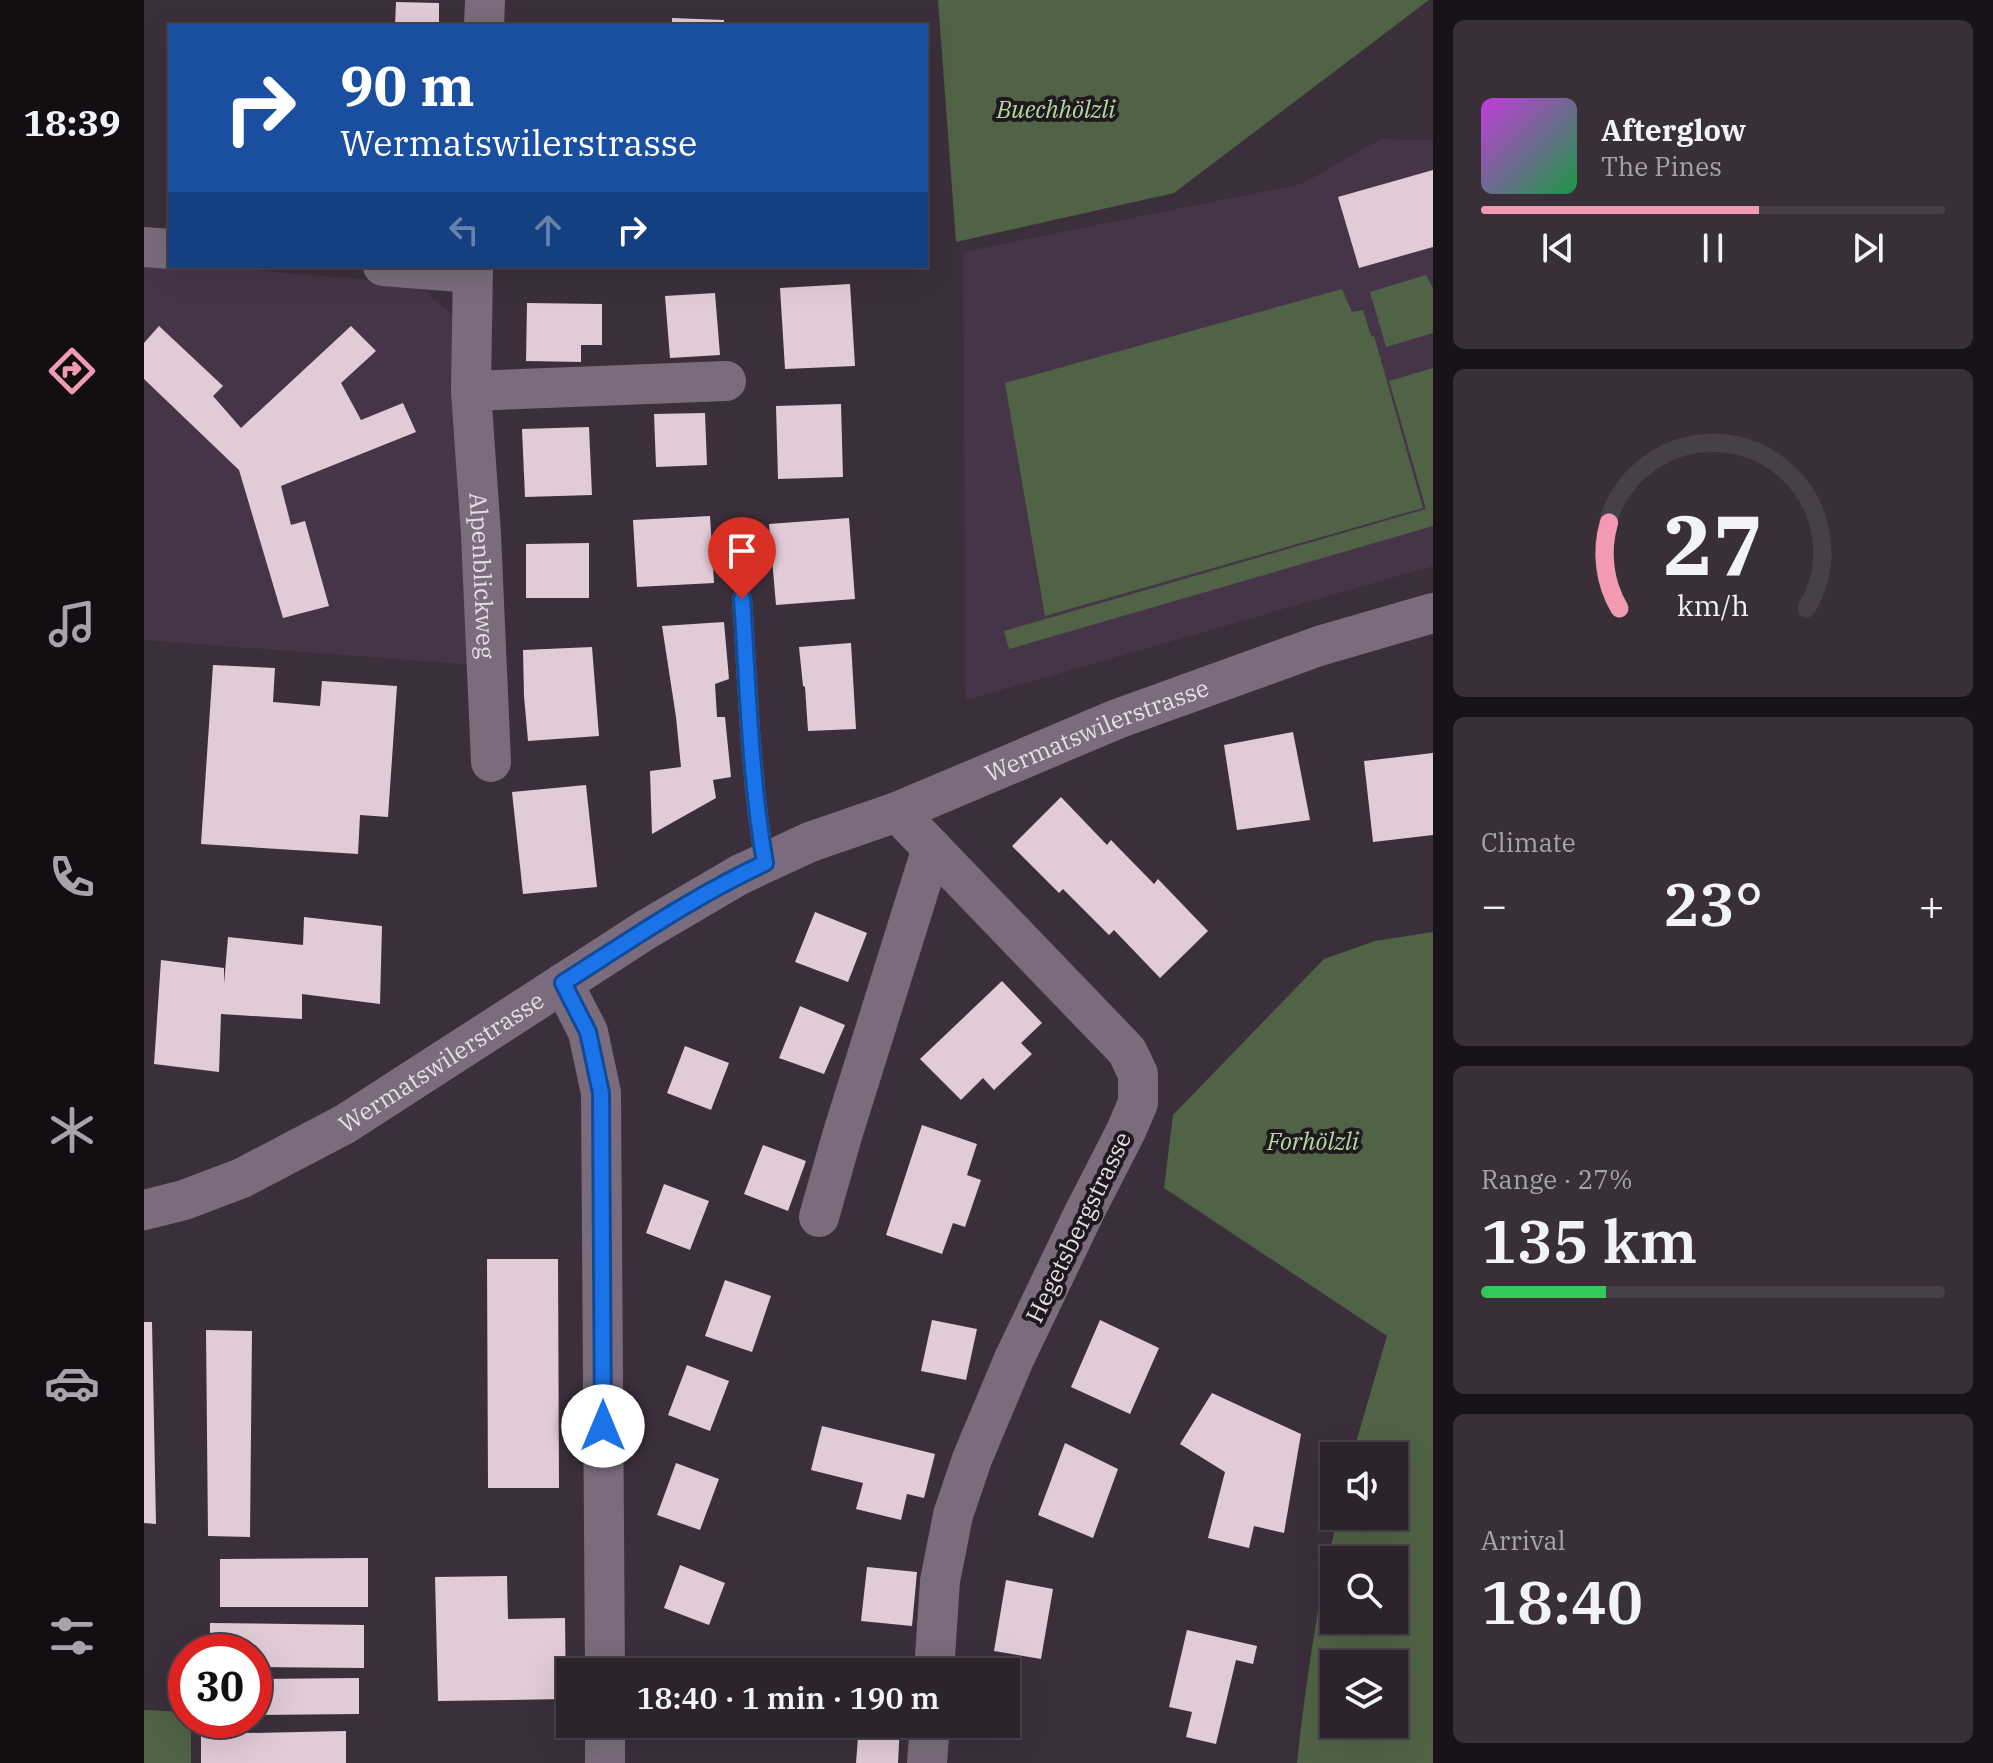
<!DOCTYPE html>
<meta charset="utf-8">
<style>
:root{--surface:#2c232d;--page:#382f39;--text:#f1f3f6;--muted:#a6a4aa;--line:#484049;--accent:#f19ab1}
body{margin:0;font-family:"IBM Plex Serif",serif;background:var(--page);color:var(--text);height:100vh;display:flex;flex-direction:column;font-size:30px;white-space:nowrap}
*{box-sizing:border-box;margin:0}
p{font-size:26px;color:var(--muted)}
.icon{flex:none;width:44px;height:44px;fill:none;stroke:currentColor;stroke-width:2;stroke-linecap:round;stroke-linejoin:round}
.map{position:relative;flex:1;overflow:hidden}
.side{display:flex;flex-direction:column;gap:20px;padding:20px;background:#181319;width:560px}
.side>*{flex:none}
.guide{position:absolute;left:24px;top:24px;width:760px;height:244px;border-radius:0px;box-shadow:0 8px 32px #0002,0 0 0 2px var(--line);background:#1a4fa0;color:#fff;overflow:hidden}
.controls{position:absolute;left:1176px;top:1442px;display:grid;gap:16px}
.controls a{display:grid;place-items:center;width:88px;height:88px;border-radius:0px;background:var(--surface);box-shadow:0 8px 32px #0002,0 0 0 2px var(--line);font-size:40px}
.speed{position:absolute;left:24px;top:1634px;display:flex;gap:16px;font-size:40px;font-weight:700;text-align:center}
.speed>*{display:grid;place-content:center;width:104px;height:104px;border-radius:50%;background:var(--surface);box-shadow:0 8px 32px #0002,0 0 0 2px var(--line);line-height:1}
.speed .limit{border:12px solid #d22;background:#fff;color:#111}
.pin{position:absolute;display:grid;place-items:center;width:68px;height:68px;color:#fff;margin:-82px -34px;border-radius:50% 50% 50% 0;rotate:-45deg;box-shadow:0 0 8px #0007}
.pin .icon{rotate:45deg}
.me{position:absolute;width:88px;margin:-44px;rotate:0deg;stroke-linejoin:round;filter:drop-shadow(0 0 6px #0008)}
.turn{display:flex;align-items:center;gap:28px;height:168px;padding:0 40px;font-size:36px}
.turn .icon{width:104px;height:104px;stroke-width:2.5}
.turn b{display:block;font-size:56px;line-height:68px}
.lanes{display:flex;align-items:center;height:76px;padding:0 40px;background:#0003;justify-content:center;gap:40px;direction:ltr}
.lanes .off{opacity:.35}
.big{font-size:60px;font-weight:600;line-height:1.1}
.side .tile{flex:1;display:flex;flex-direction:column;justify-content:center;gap:12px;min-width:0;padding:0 28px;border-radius:12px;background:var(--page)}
.side .dial{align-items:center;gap:0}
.dial svg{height:208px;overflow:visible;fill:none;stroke:var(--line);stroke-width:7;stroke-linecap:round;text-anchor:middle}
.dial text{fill:var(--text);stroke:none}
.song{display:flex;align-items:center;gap:24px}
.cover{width:96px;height:96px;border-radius:12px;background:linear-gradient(135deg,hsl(290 70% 55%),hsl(140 70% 35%))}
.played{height:8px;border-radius:4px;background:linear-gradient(90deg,var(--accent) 60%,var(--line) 60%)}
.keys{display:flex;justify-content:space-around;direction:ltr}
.heat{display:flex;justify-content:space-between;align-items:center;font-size:44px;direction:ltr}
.charge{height:12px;border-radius:6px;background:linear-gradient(90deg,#34c759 27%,var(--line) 0)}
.trip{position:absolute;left:412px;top:1658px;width:464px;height:80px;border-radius:0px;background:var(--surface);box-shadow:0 8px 32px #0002,0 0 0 2px var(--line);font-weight:600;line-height:80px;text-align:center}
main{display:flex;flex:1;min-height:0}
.tab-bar{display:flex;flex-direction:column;width:144px;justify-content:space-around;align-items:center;background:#120e12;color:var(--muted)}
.tab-bar .icon{width:56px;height:56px}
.tab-bar .on{color:var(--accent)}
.tab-bar b{font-size:36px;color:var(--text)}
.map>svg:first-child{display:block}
.built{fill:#463548}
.green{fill:#516346;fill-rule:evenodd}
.building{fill:#e1cbd7}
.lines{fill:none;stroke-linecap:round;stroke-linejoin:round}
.service{stroke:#7a6c7c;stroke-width:20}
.minor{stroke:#7a6c7c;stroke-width:40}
.route-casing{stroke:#114b97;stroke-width:20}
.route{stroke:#1a73e8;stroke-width:14}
.labels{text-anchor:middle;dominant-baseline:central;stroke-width:8;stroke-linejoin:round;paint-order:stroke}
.park-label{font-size:24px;font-style:italic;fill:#b5d8a0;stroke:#1f191f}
.street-label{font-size:24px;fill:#e5dee6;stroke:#1f191f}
</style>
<main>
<nav class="tab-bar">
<b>18:39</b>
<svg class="icon on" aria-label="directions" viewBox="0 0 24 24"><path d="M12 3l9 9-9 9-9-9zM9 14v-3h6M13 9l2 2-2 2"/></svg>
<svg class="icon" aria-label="music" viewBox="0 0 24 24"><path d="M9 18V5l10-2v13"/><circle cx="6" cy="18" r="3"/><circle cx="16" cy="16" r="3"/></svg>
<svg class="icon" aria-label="phone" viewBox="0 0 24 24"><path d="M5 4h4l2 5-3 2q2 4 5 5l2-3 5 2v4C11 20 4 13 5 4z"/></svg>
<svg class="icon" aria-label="climate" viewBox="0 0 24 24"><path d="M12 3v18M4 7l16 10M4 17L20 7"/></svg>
<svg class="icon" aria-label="car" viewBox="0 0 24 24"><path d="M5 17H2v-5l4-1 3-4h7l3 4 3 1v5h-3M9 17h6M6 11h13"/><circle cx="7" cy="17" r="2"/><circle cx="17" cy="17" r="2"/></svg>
<svg class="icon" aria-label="filters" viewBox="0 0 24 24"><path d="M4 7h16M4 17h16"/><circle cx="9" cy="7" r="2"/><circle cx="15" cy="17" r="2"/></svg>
</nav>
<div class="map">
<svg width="1289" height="1763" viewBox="0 0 1289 1763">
<rect width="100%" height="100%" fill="#3b2f3c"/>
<path class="built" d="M1237 139 1289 140V566L822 700 819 252 1158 184Z
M0 260 26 266H61L273 284 311 318 333 665 0 640Z"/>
<path class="green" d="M794 0H1285L1030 193 812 242Z
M1282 275 1289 288V333L1242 347 1226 292Z
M1198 289 1208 312 1219 310 1227 336H1230L1279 508 901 616 861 383Z
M1289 368V526L865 649 860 631 1282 509 1245 381Z
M1289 932V1763H1153C1162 1680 1174 1598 1194 1516H1250V1456H1208L1243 1336 1020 1188 1029 1115 1180 959 1231 941ZM1250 1560V1620H1190V1560ZM1250 1664V1724H1190V1664Z
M0 1710 42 1712V1720H47V1763H0Z"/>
<path class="building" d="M252 2 295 3V26H251Z
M528 18 580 20V26H528Z
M409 22 454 23V26H409Z
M1289 170V247L1215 268 1194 197Z
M706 284 711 366 641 369 636 288Z
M571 293 576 355 526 358 521 296Z
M383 303 458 304V345H437V362L382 361Z
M15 326 79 386 69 396 97 428 207 326 232 351 197 383 217 420 259 403 272 432 137 486 147 525 161 521 185 606 139 618 95 470 0 379V343Z
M697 404 699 477 634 479 632 406Z
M561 413 563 465 512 467 510 414Z
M445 427 448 495 381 497 378 429Z
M566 516 570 583 493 587 489 520Z
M705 518 711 599 632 605 625 524Z
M445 543V598H382V544Z
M580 622 585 679 571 684 573 717H581L587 777 569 780 572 798 508 834 506 771 537 767 532 717 518 626Z
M707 643 712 729 664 731 661 687 659 686 655 647Z
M448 647 455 736 384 741 380 696 379 650Z
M69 665 131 668 129 702 176 706 178 681 253 686 244 817 216 815 214 854 57 844Z
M1149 732 1166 820 1093 830 1080 745Z
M1289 753V835L1229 842 1220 761Z
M442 785 453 887 379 894 368 792Z
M917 797 963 845 967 840 1010 884 1014 879 1064 931 1016 978 970 930 965 935 919 889 915 893 868 846Z
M671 912 723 933 704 982 651 962Z
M160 917 238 926 236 1004 158 994V1019L77 1014 75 1072 10 1064 17 960 80 968V984L84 937 159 945Z
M858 981 898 1023 877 1043 888 1054 850 1090 839 1078 817 1100 776 1059Z
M656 1006 701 1025 680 1074 635 1058Z
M541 1046 585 1063 567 1110 523 1093Z
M778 1125 833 1144 823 1175 837 1180 821 1227 809 1223 798 1254 742 1235Z
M619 1145 662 1161 644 1211 600 1194Z
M520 1184 565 1201 546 1250 502 1233Z
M343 1259H414L415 1488H344Z
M581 1280 627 1296 608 1352 561 1336Z
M788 1320 833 1329 822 1380 777 1371Z
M956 1320 1015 1348 986 1414 927 1387Z
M0 1322H8L12 1524 0 1523Z
M62 1330 108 1331 106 1537 64 1536Z
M543 1365 585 1381 566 1431 524 1415Z
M1068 1393 1157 1434 1140 1533 1110 1526 1105 1548 1064 1538 1081 1472 1036 1444Z
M678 1426 791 1454 780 1498 763 1494 757 1520 712 1509 719 1483 667 1470Z
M921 1443 974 1469 949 1538 894 1515Z
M532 1463 575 1479 556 1530 513 1515Z
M224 1558V1607H76V1559Z
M536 1565 581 1583 565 1625 520 1608Z
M723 1567 773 1572 768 1626 717 1621Z
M363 1576 364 1619 421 1618 422 1699 294 1701 291 1577Z
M862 1580 909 1589 897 1659 850 1651Z
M66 1623 220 1625V1668L110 1667V1652H66Z
M1043 1630 1113 1646 1109 1664 1092 1660 1072 1744 1042 1737 1048 1712 1025 1707Z
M215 1678V1714L110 1715V1679Z
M715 1724H756L754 1763H712Z
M202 1731V1763H57V1734Z"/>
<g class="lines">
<path class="service" d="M598 599C604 687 606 776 621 863"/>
<g class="minor">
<path d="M340 26 341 0"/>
<path d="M0 247 26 249"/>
<path d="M239 266 328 273"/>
<path id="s1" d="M329 266 327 391 337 534 347 762"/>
<path d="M327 391 582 381"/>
<path d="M753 812 983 1051 994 1074V1103L982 1131 940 1213 870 1359 828 1459 809 1515 796 1581 790 1672"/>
<path d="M419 983 444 1032 457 1093 461 1672"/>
<path id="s2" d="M0 1210 40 1200 98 1178 201 1124 503 929 595 875 666 842 753 812 973 719 1175 646 1289 613"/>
<path d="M675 1217 698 1136 788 848"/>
<path d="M461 1724V1763"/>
<path d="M783 1763 786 1724"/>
</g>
</g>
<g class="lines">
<defs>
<path id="route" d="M459 1426 457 1093 444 1032 419 983C485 941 550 896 621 863 606 776 604 687 598 599"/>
</defs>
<use href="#route" class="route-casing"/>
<use href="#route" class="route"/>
</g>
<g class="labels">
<g class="park-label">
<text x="912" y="109">Buechhölzli</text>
<text x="1169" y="1141">Forhölzli</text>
</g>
<g class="street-label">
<text stroke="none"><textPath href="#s1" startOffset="310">Alpenblickweg</textPath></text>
<text stroke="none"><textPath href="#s2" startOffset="1072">Wermatswilerstrasse</textPath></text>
<text stroke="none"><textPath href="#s2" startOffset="334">Wermatswilerstrasse</textPath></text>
<text transform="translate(934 1227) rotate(-64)">Hegetsbergstrasse</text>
</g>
</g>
</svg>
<div class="controls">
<a><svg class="icon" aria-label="sound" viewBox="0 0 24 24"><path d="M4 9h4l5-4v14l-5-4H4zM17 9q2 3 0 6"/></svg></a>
<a><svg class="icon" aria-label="search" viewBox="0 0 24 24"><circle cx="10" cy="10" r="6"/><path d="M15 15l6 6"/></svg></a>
<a><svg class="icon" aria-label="layers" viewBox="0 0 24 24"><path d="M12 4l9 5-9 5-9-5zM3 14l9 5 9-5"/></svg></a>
</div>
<div class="speed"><div class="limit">30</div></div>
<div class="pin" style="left:598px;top:599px;background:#d93025"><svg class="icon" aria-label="arrive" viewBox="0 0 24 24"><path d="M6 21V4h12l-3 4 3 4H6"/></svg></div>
<svg class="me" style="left:459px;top:1426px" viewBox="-20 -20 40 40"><circle r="19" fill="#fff"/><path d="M0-13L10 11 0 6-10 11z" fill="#1a73e8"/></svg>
<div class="trip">18:40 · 1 min · 190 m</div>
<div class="guide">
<div class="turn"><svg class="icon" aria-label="right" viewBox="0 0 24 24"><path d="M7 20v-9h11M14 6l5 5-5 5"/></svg><div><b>90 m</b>Wermatswilerstrasse</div></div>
<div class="lanes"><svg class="icon off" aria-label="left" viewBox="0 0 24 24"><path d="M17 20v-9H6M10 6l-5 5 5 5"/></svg><svg class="icon off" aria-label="ahead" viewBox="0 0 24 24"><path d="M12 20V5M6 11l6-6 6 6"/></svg><svg class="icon" aria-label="right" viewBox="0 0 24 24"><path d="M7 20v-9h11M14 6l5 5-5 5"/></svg></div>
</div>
</div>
<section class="side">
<div class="tile">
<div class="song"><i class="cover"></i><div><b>Afterglow</b><p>The Pines</p></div></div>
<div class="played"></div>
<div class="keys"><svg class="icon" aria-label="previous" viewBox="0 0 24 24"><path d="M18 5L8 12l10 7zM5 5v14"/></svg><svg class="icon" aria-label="pause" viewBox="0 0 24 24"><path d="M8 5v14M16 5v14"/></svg><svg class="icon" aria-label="next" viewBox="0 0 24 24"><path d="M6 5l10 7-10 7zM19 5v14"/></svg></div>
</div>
<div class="tile dial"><svg viewBox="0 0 100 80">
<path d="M14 69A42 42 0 1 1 86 69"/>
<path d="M14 69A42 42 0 0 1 10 36" stroke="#f19ab1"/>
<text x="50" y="56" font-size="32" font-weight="700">27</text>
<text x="50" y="72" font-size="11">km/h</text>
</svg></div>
<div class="tile"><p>Climate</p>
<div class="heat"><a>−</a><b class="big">23°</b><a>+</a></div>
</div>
<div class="tile"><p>Range · 27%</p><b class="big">135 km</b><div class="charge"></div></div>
<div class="tile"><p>Arrival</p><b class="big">18:40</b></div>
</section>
</main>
